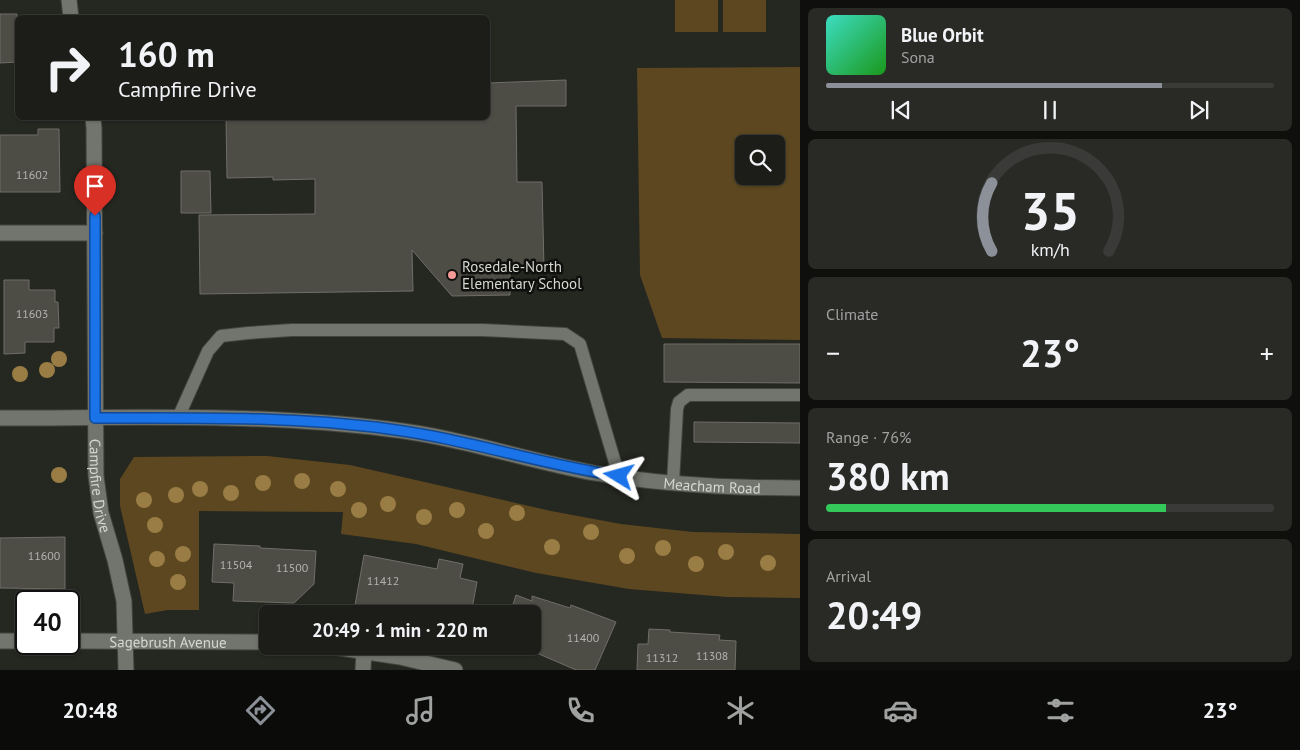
<!DOCTYPE html>
<meta charset="utf-8">
<style>
:root{--surface:#1c1d19;--page:#292a26;--text:#f1f3f6;--muted:#a0a2a2;--line:#3a3b38;--accent:#8c9099}
body{margin:0;font-family:"PT Sans",sans-serif;background:var(--page);color:var(--text);height:100vh;display:flex;flex-direction:column;font-size:19px;white-space:nowrap}
*{box-sizing:border-box;margin:0}
p{font-size:16px;color:var(--muted)}
.icon{flex:none;width:28px;height:28px;fill:none;stroke:currentColor;stroke-width:2;stroke-linecap:round;stroke-linejoin:round}
.map{position:relative;flex:1;overflow:hidden}
.sheet{display:flex;flex-direction:column;gap:8px;padding:8px;background:#0f100e;width:500px}
.sheet>*{flex:none}
.top-card{position:absolute;left:15px;top:15px;width:475px;height:105px;border-radius:8px;box-shadow:0 1px 4px #0004,0 0 0 1px var(--line);background:#1c1d19;color:var(--text);overflow:hidden}
.controls{position:absolute;left:735px;top:135px;display:grid;gap:10px}
.controls a{display:grid;place-items:center;width:50px;height:50px;border-radius:8px;background:var(--surface);box-shadow:0 1px 4px #0004,0 0 0 1px var(--line);font-size:25px}
.speed{position:absolute;left:15px;top:590px;display:flex;gap:10px;font-size:25px;font-weight:700;text-align:center}
.speed>*{display:grid;place-content:center;width:65px;height:65px;border-radius:50%;background:var(--surface);box-shadow:0 1px 4px #0004,0 0 0 1px var(--line);line-height:1}
.speed .limit{border:2px solid #111;border-radius:8px;background:#fff;color:#111}
.pin{position:absolute;display:grid;place-items:center;width:42px;height:42px;color:#fff;margin:-51px -21px;border-radius:50% 50% 50% 0;rotate:-45deg;box-shadow:0 0 5px #0007}
.pin .icon{rotate:45deg}
.me{position:absolute;width:55px;margin:-28px;rotate:278deg;stroke-linejoin:round;filter:drop-shadow(0 0 4px #0008)}
.turn{display:flex;align-items:center;gap:18px;height:105px;padding:0 20px;font-size:22px}
.turn .icon{width:65px;height:65px;stroke-width:2.5}
.turn b{display:block;font-size:35px;line-height:42px}
.big{font-size:38px;font-weight:700;line-height:1.1}
.sheet .card{flex:1;display:flex;flex-direction:column;justify-content:center;gap:8px;min-width:0;padding:0 18px;border-radius:8px;background:var(--page)}
.sheet .dial{align-items:center;gap:0}
.dial svg{height:130px;overflow:visible;fill:none;stroke:var(--line);stroke-width:7;stroke-linecap:round;text-anchor:middle}
.dial text{fill:var(--text);stroke:none}
.song{display:flex;align-items:center;gap:15px}
.cover{width:60px;height:60px;border-radius:8px;background:linear-gradient(135deg,hsl(170 70% 55%),hsl(120 70% 35%))}
.played{height:5px;border-radius:2px;background:linear-gradient(90deg,var(--accent) 75%,var(--line) 75%)}
.keys{display:flex;justify-content:space-around;direction:ltr}
.heat{display:flex;justify-content:space-between;align-items:center;font-size:28px;direction:ltr}
.charge{height:8px;border-radius:4px;background:linear-gradient(90deg,#34c759 76%,var(--line) 0)}
.trip{position:absolute;left:259px;top:605px;width:282px;height:50px;border-radius:8px;background:var(--surface);box-shadow:0 1px 4px #0004,0 0 0 1px var(--line);font-weight:700;line-height:50px;text-align:center}
.tab-bar{display:flex;height:80px;justify-content:space-around;align-items:center;background:#0b0c0a;color:var(--muted)}
.tab-bar .icon{width:35px;height:35px}
.tab-bar .on{color:var(--accent)}
.tab-bar b{font-size:22px;color:var(--text)}
main{display:flex;flex:1;min-height:0}
.map>svg:first-child{display:block}
.green{fill:#5c4720;fill-rule:evenodd}
.building{fill:#4d4c45;stroke:#706f67}
.lines{fill:none;stroke-linecap:round;stroke-linejoin:round}
.lane-casing{stroke:#42443e;stroke-width:14}
.street-casing{stroke:#42443e;stroke-width:17}
.secondary-casing{stroke:#42443e;stroke-width:17}
.lane{stroke:#72756d;stroke-width:12}
.street{stroke:#72756d;stroke-width:15}
.secondary{stroke:#72756d;stroke-width:15}
.tree{fill:#997d44}
.route-casing{stroke:#114b97;stroke-width:12}
.route{stroke:#1a73e8;stroke-width:9}
.poi-dot{fill:#f59b98;stroke:#0f100d;stroke-width:2}
.labels{text-anchor:middle;dominant-baseline:central;stroke-width:5;stroke-linejoin:round;paint-order:stroke}
.number-label{font-size:12px;fill:#b3b4af}
.poi-label{font-size:15px;fill:#d5d7d2;stroke:#0f100d;text-anchor:start}
.street-label{font-size:15px;fill:#d5d7d2;stroke:#0f100d}
</style>
<main>
<div class="map">
<svg width="800" height="670" viewBox="0 0 800 670">
<rect width="100%" height="100%" fill="#252721"/>
<path class="green" d="M675 0H718V32H675Z
M723 0H766V32H723Z
M800 67V340L662 338 640 275 637 68ZM744 144H776V176H744Z
M267 456 350 465 551 511 621 524 693 532 800 534V598L727 597 629 589 536 573 416 544 341 534 343 512 199 511V610H168L145 614 120 506V479L134 457Z"/>
<path class="building" d="M0 14H17L18 62 0 63Z
M566 80V106H516L517 182H542L544 268 510 269V295L452 296 412 250 413 291 200 294 199 215 315 214V179L273 180V177L227 178 226 118H488V83Z
M38 129H59L60 192H0V135H38Z
M181 171H210L211 213H181Z
M4 280H29V290H55V302H58L59 328H54V342H25V353L4 354Z
M664 344H800V383L664 382Z
M694 422 800 423V443L694 442Z
M65 537V589L0 588V538Z
M214 544 260 546V548L316 551 314 584 294 603 233 601 234 583 212 582Z
M364 555 437 569 439 559 463 564 460 578 477 582 471 614H377L378 609 355 605Z
M516 595 532 601V596L570 608 571 605 616 622 595 670H576L532 651V614H510Z
M649 629 670 630V632L720 635 719 640 736 641 735 670H637L638 644H648Z"/>
<g class="lines">
<defs>
<path id="lane" d="M178 418 208 351 221 336 248 333 292 330H482L565 334 580 344 619 476
M673 483 677 409 679 402 688 395H800"/>
<g id="street">
<path d="M69 0 71 18"/>
<path id="s1" d="M93 118 94 128 96 476 101 513 115 560 124 601 126 670"/>
<path d="M0 233H95"/>
<path d="M0 641H26"/>
<path id="s2" d="M69 641 268 642"/>
<path d="M327 646 400 657 455 670"/>
<path d="M363 670 364 650"/>
</g>
<g id="secondary">
<path id="s3" d="M0 418C129 418 260 413 388 429 458 437 525 460 594 473 662 485 731 488 800 488"/>
</g>
</defs>
<use href="#lane" class="lane-casing"/>
<use href="#street" class="street-casing"/>
<use href="#secondary" class="secondary-casing"/>
<use href="#lane" class="lane"/>
<use href="#street" class="street"/>
<use href="#secondary" class="secondary"/>
</g>
<g class="tree">
<circle cx="59" cy="359" r="8"/>
<circle cx="47" cy="370" r="8"/>
<circle cx="20" cy="374" r="8"/>
<circle cx="59" cy="475" r="8"/>
<circle cx="302" cy="481" r="8"/>
<circle cx="263" cy="483" r="8"/>
<circle cx="200" cy="489" r="8"/>
<circle cx="338" cy="489" r="8"/>
<circle cx="231" cy="493" r="8"/>
<circle cx="176" cy="495" r="8"/>
<circle cx="144" cy="500" r="8"/>
<circle cx="388" cy="504" r="8"/>
<circle cx="359" cy="510" r="8"/>
<circle cx="457" cy="510" r="8"/>
<circle cx="517" cy="513" r="8"/>
<circle cx="424" cy="517" r="8"/>
<circle cx="155" cy="525" r="8"/>
<circle cx="486" cy="531" r="8"/>
<circle cx="591" cy="532" r="8"/>
<circle cx="552" cy="547" r="8"/>
<circle cx="663" cy="548" r="8"/>
<circle cx="726" cy="552" r="8"/>
<circle cx="183" cy="554" r="8"/>
<circle cx="627" cy="556" r="8"/>
<circle cx="157" cy="559" r="8"/>
<circle cx="768" cy="563" r="8"/>
<circle cx="696" cy="564" r="8"/>
<circle cx="178" cy="582" r="8"/>
</g>
<g class="lines">
<defs>
<path id="route" d="M95 216V418C193 418 292 416 389 429 467 439 542 465 619 476"/>
</defs>
<use href="#route" class="route-casing"/>
<use href="#route" class="route"/>
</g>
<circle class="poi-dot" cx="452" cy="275" r="5"/>
<g class="labels">
<g class="number-label">
<text x="32" y="174">11602</text>
<text x="32" y="313">11603</text>
<text x="44" y="555">11600</text>
<text x="236" y="564">11504</text>
<text x="292" y="567">11500</text>
<text x="383" y="580">11412</text>
<text x="583" y="637">11400</text>
<text x="712" y="655">11308</text>
<text x="662" y="657">11312</text>
</g>
<g class="poi-label">
<text x="462" y="266">Rosedale-North<tspan x="462" dy="17">Elementary School</tspan></text>
</g>
<g class="street-label">
<text stroke="none"><textPath href="#s1" startOffset="368">Campfire Drive</textPath></text>
<text stroke="none"><textPath href="#s3" startOffset="718">Meacham Road</textPath></text>
<text stroke="none"><textPath href="#s2" startOffset="99">Sagebrush Avenue</textPath></text>
</g>
</g>
</svg>
<div class="controls">
<a><svg class="icon" aria-label="search" viewBox="0 0 24 24"><circle cx="10" cy="10" r="6"/><path d="M15 15l6 6"/></svg></a>
</div>
<div class="speed"><div class="limit">40</div></div>
<div class="pin" style="left:95px;top:216px;background:#d93025"><svg class="icon" aria-label="arrive" viewBox="0 0 24 24"><path d="M6 21V4h12l-3 4 3 4H6"/></svg></div>
<svg class="me" style="left:619px;top:476px" viewBox="-20 -20 40 40"><path d="M0-17L14 15 0 8-14 15z" fill="#1a73e8" stroke="#fff" stroke-width="4"/></svg>
<div class="trip">20:49 · 1 min · 220 m</div>
<div class="top-card">
<div class="turn"><svg class="icon" aria-label="right" viewBox="0 0 24 24"><path d="M7 20v-9h11M14 6l5 5-5 5"/></svg><div><b>160 m</b>Campfire Drive</div></div>
</div>
</div>
<section class="sheet">
<div class="card">
<div class="song"><i class="cover"></i><div><b>Blue Orbit</b><p>Sona</p></div></div>
<div class="played"></div>
<div class="keys"><svg class="icon" aria-label="previous" viewBox="0 0 24 24"><path d="M18 5L8 12l10 7zM5 5v14"/></svg><svg class="icon" aria-label="pause" viewBox="0 0 24 24"><path d="M8 5v14M16 5v14"/></svg><svg class="icon" aria-label="next" viewBox="0 0 24 24"><path d="M6 5l10 7-10 7zM19 5v14"/></svg></div>
</div>
<div class="card dial"><svg viewBox="0 0 100 80">
<path d="M14 69A42 42 0 1 1 86 69"/>
<path d="M14 69A42 42 0 0 1 14 27" stroke="#8c9099"/>
<text x="50" y="56" font-size="32" font-weight="700">35</text>
<text x="50" y="72" font-size="11">km/h</text>
</svg></div>
<div class="card"><p>Climate</p>
<div class="heat"><a>−</a><b class="big">23°</b><a>+</a></div>
</div>
<div class="card"><p>Range · 76%</p><b class="big">380 km</b><div class="charge"></div></div>
<div class="card"><p>Arrival</p><b class="big">20:49</b></div>
</section>
</main>
<nav class="tab-bar">
<b>20:48</b>
<svg class="icon on" aria-label="directions" viewBox="0 0 24 24"><path d="M12 3l9 9-9 9-9-9zM9 14v-3h6M13 9l2 2-2 2"/></svg>
<svg class="icon" aria-label="music" viewBox="0 0 24 24"><path d="M9 18V5l10-2v13"/><circle cx="6" cy="18" r="3"/><circle cx="16" cy="16" r="3"/></svg>
<svg class="icon" aria-label="phone" viewBox="0 0 24 24"><path d="M5 4h4l2 5-3 2q2 4 5 5l2-3 5 2v4C11 20 4 13 5 4z"/></svg>
<svg class="icon" aria-label="climate" viewBox="0 0 24 24"><path d="M12 3v18M4 7l16 10M4 17L20 7"/></svg>
<svg class="icon" aria-label="car" viewBox="0 0 24 24"><path d="M5 17H2v-5l4-1 3-4h7l3 4 3 1v5h-3M9 17h6M6 11h13"/><circle cx="7" cy="17" r="2"/><circle cx="17" cy="17" r="2"/></svg>
<svg class="icon" aria-label="filters" viewBox="0 0 24 24"><path d="M4 7h16M4 17h16"/><circle cx="9" cy="7" r="2"/><circle cx="15" cy="17" r="2"/></svg>
<b>23°</b>
</nav>
